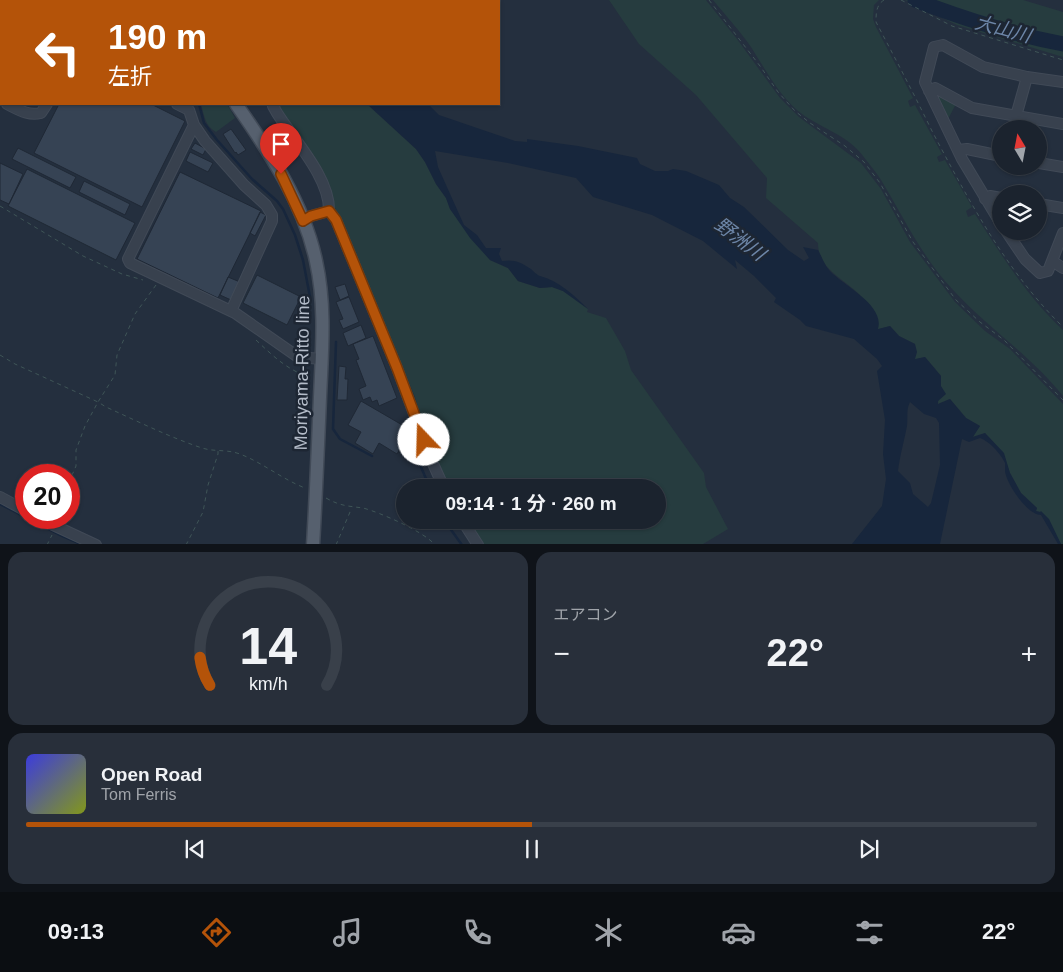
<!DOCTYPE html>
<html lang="ja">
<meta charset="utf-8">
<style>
:root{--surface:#1b232e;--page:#282f3a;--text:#f1f3f6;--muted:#a0a4aa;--line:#39404a;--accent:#b45309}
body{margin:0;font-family:Helvetica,"Noto Sans JP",sans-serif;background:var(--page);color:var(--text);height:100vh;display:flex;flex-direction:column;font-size:19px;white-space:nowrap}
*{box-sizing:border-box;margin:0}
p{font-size:16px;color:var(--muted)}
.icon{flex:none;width:28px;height:28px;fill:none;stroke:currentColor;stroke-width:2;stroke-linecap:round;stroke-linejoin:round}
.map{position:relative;height:544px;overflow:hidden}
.sheet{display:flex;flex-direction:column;gap:8px;padding:8px;background:#0f1319;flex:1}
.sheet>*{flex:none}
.banner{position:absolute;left:0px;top:0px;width:500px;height:105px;box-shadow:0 1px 4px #0004,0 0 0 1px var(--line);background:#b45309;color:#fff;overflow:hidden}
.needle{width:32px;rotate:350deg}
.buttons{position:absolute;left:992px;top:120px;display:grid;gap:10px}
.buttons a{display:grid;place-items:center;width:55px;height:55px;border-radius:50%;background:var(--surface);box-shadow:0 1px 4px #0004,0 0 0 1px var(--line);font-size:25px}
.speed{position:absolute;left:15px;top:464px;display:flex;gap:10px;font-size:25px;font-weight:700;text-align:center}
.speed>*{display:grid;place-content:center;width:65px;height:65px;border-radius:50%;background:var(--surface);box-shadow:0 1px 4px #0004,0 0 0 1px var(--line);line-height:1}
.speed .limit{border:8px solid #d22;background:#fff;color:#111}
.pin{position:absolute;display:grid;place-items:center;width:42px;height:42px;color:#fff;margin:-51px -21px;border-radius:50% 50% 50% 0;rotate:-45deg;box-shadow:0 0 5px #0007}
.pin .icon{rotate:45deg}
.me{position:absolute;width:55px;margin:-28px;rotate:339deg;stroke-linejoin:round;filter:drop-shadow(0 0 4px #0008)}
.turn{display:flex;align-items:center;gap:18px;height:105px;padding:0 25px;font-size:22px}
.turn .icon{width:65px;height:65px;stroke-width:2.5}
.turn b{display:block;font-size:35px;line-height:42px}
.big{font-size:38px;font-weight:700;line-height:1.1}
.sheet .widget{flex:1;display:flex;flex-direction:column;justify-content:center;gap:8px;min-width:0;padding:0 18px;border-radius:15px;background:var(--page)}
.sheet .dial{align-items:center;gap:0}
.dial svg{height:130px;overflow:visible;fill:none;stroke:var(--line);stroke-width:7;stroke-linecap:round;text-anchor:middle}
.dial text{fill:var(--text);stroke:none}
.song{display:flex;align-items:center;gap:15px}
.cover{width:60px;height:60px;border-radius:8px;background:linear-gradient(135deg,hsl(240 70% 55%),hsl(70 70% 35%))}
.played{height:5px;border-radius:2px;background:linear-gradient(90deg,var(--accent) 50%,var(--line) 50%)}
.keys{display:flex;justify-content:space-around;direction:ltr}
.heat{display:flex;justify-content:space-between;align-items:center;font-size:28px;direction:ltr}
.sheet .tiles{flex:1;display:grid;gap:8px;grid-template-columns:1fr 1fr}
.widget:last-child{grid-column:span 2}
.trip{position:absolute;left:396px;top:479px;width:270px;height:50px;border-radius:25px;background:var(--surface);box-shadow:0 1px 4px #0004,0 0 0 1px var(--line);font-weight:700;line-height:50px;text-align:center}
.tabs{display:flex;height:80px;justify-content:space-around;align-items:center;background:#0b0e12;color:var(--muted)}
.tabs .icon{width:35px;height:35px}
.tabs .selected{color:var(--accent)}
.tabs b{font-size:22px;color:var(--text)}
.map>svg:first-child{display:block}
.green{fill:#263c3f}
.water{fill:#17263c;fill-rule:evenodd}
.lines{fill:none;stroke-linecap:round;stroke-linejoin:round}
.stream{stroke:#17263c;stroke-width:2.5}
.river{stroke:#17263c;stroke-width:15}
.building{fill:#364354;stroke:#1f2835}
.minor-casing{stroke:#414a57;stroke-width:12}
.major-casing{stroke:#414a57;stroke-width:15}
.path{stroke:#3f5557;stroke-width:1;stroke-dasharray:4 4;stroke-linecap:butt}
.minor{stroke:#38414e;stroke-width:10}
.major{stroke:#56606e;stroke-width:12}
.route-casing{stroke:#753606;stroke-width:12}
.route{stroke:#b45309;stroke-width:9}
.labels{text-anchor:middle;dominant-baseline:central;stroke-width:5;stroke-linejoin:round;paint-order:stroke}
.street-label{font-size:18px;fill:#b4bcc9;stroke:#1d2633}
.water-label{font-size:19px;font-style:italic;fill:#6d86a8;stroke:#1d2633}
</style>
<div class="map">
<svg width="1063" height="545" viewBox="0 0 1063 545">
<rect width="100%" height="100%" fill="#242f3e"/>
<path class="green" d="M609 0H706L737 39 780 98 799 117 861 163 881 189 910 242 955 302 985 331 1010 349 1063 404V544H1061L1040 512 1036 511 1037 508 1021 493 1010 473 1003 453 985 433 972 437 980 426 966 418 950 399 938 404 941 376 925 357 914 360 915 344 899 336 890 326 877 330C872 319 867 303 859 294 844 279 818 269 818 243L766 198 767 178 696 95 639 44Z
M713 0H879L874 5 873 19 876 27 913 98 908 101 910 107 915 105 942 154 937 157 939 162 945 160 972 207 966 211 968 217 975 214C1001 255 1027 296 1063 330V396C1031 356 988 328 954 291 923 259 904 218 881 180 876 172 869 164 863 156 847 134 819 128 798 111 778 94 765 69 751 47 740 31 726 16 713 0Z
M905 0H919L956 18 1018 39 1063 50V57L957 25Z
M934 0H1023L1063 12V46L990 24Z
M932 90 956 104 947 121Z
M201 104H227L235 118 216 132C205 126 204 115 201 104Z
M274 104H367L416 149 425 162 436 184 446 198 450 209 490 260 508 268 518 281 540 288 552 287 563 291 588 309 587 312 606 318 625 351 631 370 704 473 706 487 728 529 703 544H481L465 520H658V488L446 487 432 459 415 397 364 275 316 164Z"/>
<path class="water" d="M367 104H428L439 115 515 141 527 142V139L578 146 637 158 640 164 655 171H668L673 169 686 171 719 185 730 198 744 207 788 250 804 261 809 258 803 247 818 250C822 257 825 266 830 271 844 286 885 305 878 329L890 326 899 336 915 344 917 352 915 359 925 357 941 376V386L946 394 938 401V404L950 399 966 418 980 426 973 437 985 433 1004 453 1010 473 1021 493 1037 508 1036 511 1040 512 1041 511 1049 519 1061 544H1058L1041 515C1027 515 1006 483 1005 471 1005 470 1005 464 1005 463 1001 454 989 441 980 438L969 442 962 439 940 544H852L882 506 886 479 883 454 885 420 877 371 882 366 877 359 854 339 806 326 800 320 774 302 776 298 754 276 735 260 737 269 703 241 652 215 593 197 576 178 508 163 435 151 438 167 464 225 477 235 486 248H501L499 254 502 261C514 259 521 262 531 269 533 271 537 275 540 276 559 281 574 295 588 309L563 291 552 287 540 288 518 281 508 268 490 260 470 238 450 209 446 198 436 184 425 162 416 149ZM910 402 924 414 936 418 939 423 940 465 931 503 928 507 913 494 910 483 898 471C900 455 904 442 907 426 908 418 906 409 910 402Z"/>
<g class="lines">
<path class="stream" d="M140 0 141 1
M0 72H1
M199 104 204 123 217 140 252 179 277 201 283 209 295 235 303 260 310 297
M336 342 333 429 340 439 372 456
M421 467 430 488
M0 504 58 534 83 545
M444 520 462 545"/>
<path class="river" d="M915 0C964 19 1012 34 1063 44"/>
</g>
<path class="building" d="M59 104H151L185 121 142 207 34 153Z
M231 129 246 150 238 155 236 152 235 153 223 134Z
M195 143 206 149 203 155 191 149Z
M18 148 76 177 70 188 12 159Z
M190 152 213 163 208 172 186 161Z
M0 163 23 174 9 204 0 200Z
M27 169 135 223 116 260 8 206Z
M180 172 261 211 218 298 137 259Z
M84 181 130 204 125 215 79 192Z
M260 212 266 215 255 236 250 233Z
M257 275 301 297 287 325 243 303Z
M228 277 240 282 231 300 220 295Z
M345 284 349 296 340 300 335 287Z
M349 297 359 322 343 329 339 320 343 319 336 302Z
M361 325 366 338 348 346 343 333Z
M373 336 397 398 379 406 377 400 372 402 370 397 363 400 359 389 366 386 356 360 359 359 353 344Z
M339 366 346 367 345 379H348L347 400H337Z
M361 401 404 426 398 436 405 440 397 454 379 443 373 454 355 443 361 432 348 425Z"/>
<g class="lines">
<defs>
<path id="minor" d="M52 0 54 1
M101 1 104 0
M0 35H1
M0 54 1 55
M929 91 935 88 972 108 1063 124
M7 104C19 110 28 116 41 113L47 104
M177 104 189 110 194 125 128 259 130 263 235 313 298 357 322 359
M275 104 273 106 277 113C294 140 330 178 329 211
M1016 116 1027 77
M194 125 205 141 244 185 266 205 272 215V221L231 311
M958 150 967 149 1001 156
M1039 163 1063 167
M985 199 990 196 1001 198
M1039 204 1063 208
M303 221 311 216 329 211 336 220 397 368 430 457 444 488
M1001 224 962 159 925 82 934 47 943 45 983 67 1027 77 1063 82
M1006 231 1025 259 1040 273 1048 271 1063 233
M1052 261 1063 268
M0 497 26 511
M38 518 96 545
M462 520 478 545"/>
<path id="major" d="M159 0 160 1
M236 104C269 151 304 204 316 261 326 306 322 351 320 397 318 446 316 495 313 545"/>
</defs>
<use href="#minor" class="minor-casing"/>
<use href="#major" class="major-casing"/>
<path class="path" d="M709 0 760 66 778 92 795 111 810 123 845 146 864 162 880 183 913 242 956 300 980 322 1004 340 1063 400
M884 0C876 5 876 14 876 22 895 58 914 94 932 131 969 201 1006 271 1063 327
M901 0 952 26 1063 60
M0 206 83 256 122 274 143 280
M156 285 135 314 117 355 115 375 98 402 106 407C137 421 169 437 202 448 215 452 226 449 240 454 263 463 282 479 305 488
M256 340C272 355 285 368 306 376
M0 355 15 364 98 402 85 426 76 450V466L69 482
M326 498C340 506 348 506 363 508 379 512 425 532 435 545
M47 545 52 535
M186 545 203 512 208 485 218 454V450
M336 545 350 512 349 508"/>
<use href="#minor" class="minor"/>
<use href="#major" class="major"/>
</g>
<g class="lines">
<defs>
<path id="route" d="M281 174 303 221 311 216 329 211 336 220 397 368 424 440"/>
</defs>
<use href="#route" class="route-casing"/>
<use href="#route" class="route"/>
</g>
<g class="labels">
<g class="street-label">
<text transform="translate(302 373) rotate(-89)">Moriyama-Ritto line</text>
</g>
<g class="water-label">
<text transform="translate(1003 29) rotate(15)">大山川</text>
<text transform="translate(740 239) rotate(37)">野洲川</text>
</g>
</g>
</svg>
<div class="buttons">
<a><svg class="needle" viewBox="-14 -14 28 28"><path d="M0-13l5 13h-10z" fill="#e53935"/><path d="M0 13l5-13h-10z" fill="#a0a4aa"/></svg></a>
<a><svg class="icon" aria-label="layers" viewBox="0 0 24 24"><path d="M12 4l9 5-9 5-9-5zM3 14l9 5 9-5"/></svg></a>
</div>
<div class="speed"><div class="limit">20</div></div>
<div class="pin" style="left:281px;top:174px;background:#d93025"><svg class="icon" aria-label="arrive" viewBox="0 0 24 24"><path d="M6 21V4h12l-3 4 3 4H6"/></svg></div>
<svg class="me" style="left:424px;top:440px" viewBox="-20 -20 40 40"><circle r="19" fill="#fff"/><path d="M0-13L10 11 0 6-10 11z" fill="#b45309"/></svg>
<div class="trip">09:14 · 1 分 · 260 m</div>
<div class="banner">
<div class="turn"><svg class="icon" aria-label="left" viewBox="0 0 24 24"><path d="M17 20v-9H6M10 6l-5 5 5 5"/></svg><div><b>190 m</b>左折</div></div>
</div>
</div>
<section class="sheet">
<div class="tiles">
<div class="widget dial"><svg viewBox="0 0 100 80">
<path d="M14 69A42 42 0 1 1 86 69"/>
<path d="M14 69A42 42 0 0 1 8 52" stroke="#b45309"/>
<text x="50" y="56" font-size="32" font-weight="700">14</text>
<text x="50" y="72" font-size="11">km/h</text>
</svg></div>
<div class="widget"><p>エアコン</p>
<div class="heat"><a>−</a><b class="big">22°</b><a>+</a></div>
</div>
<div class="widget">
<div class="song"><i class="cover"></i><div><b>Open Road</b><p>Tom Ferris</p></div></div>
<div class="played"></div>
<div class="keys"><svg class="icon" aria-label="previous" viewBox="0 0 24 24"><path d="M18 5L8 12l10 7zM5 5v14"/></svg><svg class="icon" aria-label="pause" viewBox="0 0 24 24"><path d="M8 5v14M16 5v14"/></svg><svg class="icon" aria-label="next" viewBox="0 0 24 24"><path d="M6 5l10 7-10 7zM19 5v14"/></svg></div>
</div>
</div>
</section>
<nav class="tabs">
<b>09:13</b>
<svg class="icon selected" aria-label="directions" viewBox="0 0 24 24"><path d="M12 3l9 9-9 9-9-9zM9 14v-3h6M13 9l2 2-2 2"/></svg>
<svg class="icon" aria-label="music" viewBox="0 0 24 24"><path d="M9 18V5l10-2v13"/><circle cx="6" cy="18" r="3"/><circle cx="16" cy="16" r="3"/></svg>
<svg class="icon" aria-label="phone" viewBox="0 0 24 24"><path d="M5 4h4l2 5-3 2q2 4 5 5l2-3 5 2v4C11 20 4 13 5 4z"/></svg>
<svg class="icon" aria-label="climate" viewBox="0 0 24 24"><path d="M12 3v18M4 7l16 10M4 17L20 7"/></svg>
<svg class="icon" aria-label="car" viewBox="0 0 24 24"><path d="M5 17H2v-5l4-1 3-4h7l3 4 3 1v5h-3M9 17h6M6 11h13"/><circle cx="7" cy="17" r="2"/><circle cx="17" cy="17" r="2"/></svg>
<svg class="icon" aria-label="filters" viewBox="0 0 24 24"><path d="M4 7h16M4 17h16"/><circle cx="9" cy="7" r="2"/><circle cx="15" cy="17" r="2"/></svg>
<b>22°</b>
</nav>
